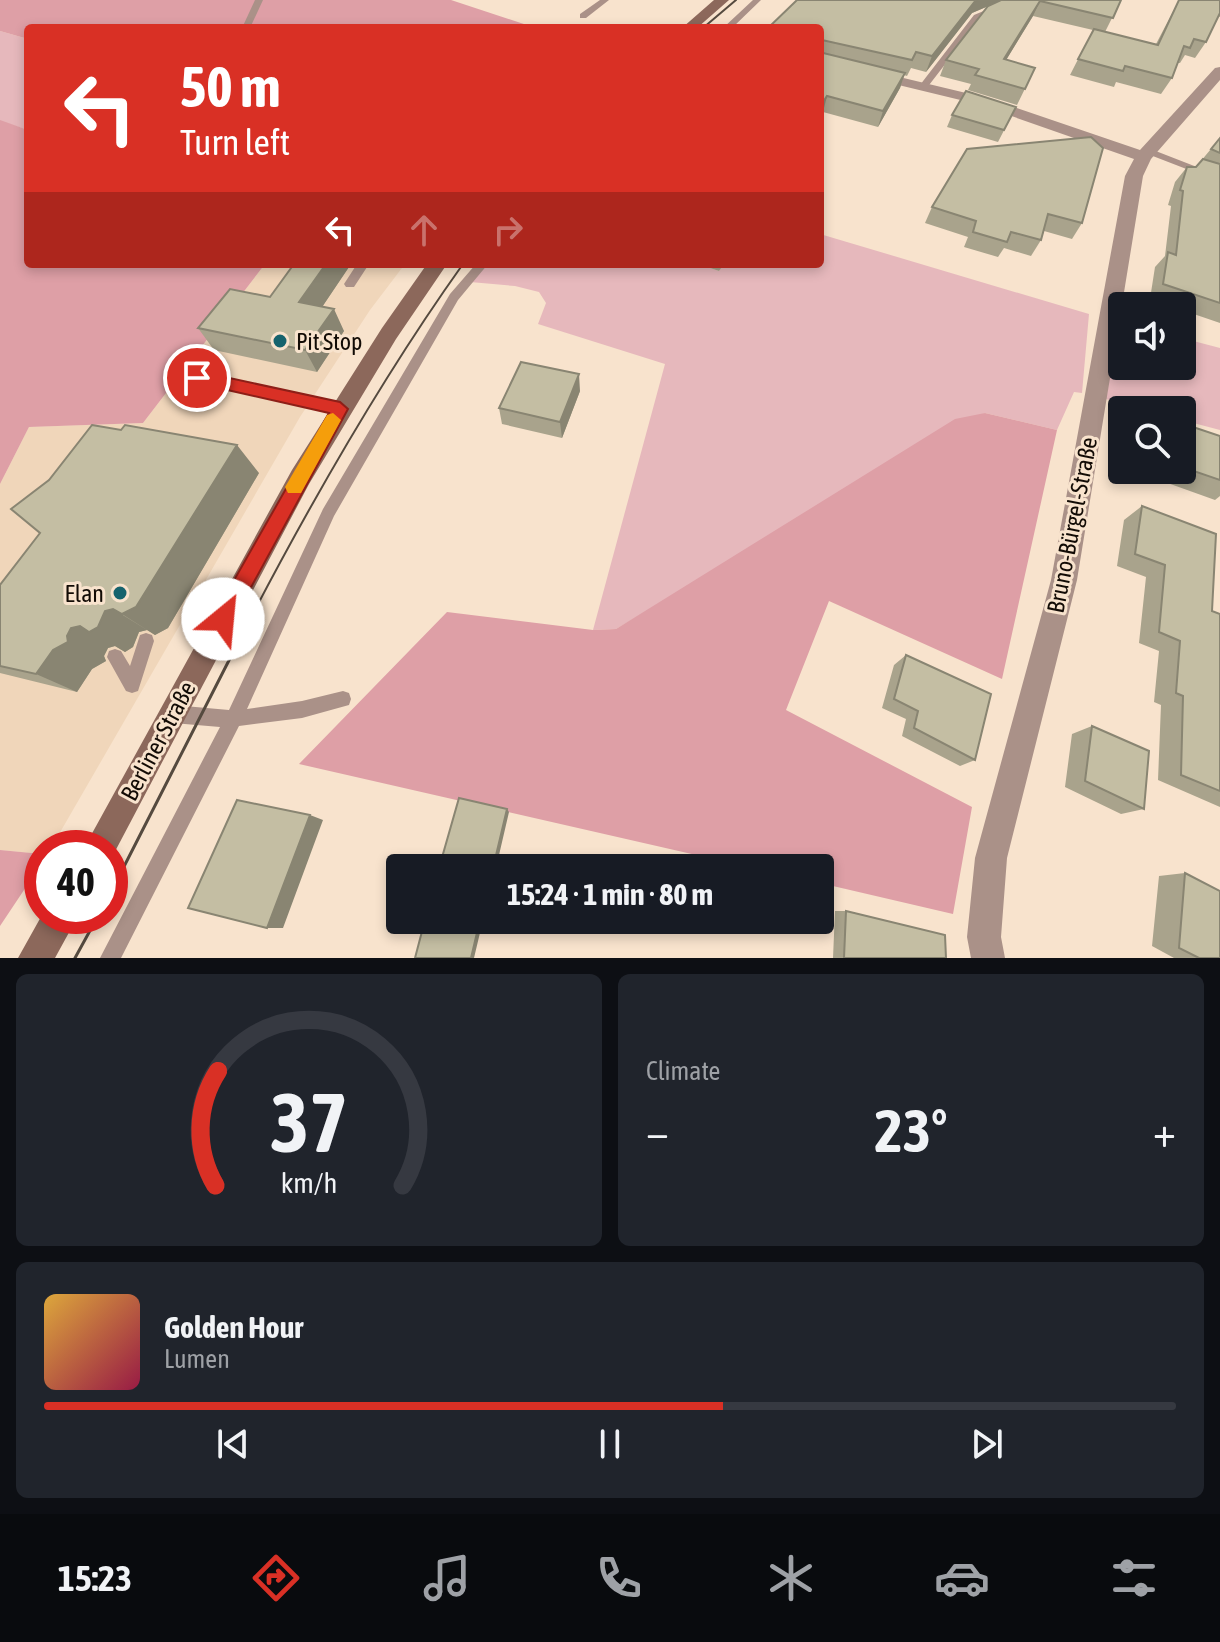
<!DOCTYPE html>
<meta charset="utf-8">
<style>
:root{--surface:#171b24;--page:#20242c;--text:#f1f3f6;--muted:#9ea1a6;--line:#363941;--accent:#d93025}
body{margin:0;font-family:"Asap Condensed",sans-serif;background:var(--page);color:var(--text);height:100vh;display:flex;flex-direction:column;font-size:30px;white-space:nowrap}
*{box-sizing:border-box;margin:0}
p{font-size:26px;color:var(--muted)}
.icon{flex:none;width:44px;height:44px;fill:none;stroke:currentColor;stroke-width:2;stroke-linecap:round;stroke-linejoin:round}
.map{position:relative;height:958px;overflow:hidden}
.details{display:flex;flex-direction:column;gap:16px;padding:16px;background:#0d0f14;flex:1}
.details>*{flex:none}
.banner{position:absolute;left:24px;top:24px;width:800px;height:244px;border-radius:8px;box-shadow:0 4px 12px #0003;background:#d93025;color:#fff;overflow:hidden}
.buttons{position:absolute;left:1108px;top:292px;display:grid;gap:16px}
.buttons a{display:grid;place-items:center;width:88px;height:88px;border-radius:8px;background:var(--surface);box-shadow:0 4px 12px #0003;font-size:40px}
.speed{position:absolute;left:24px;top:830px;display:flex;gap:16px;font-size:40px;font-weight:700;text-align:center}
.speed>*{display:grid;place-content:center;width:104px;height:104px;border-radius:50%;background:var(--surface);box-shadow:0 4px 12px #0003;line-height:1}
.speed .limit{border:12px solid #d22;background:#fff;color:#111}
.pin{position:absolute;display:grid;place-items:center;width:68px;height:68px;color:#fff;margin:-34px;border:4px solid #fff;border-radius:50%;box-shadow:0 2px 8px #0007}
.me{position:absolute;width:88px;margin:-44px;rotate:28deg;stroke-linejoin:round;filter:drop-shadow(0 0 6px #0008)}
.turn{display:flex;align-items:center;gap:28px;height:168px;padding:0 24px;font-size:36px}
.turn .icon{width:104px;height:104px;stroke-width:2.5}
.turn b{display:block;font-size:56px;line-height:68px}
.lanes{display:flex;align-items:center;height:76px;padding:0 24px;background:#0003;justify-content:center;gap:40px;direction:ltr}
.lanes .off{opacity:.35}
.big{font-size:60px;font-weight:700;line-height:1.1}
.details .widget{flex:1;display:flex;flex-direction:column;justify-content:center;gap:12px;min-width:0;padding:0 28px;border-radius:12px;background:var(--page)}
.details .dial{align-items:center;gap:0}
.dial svg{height:208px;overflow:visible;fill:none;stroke:var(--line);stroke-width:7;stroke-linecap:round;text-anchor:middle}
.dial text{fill:var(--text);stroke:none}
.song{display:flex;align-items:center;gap:24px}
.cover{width:96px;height:96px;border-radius:12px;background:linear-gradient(135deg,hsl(40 70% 55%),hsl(340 70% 35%))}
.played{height:8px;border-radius:4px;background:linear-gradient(90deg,var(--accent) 60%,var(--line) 60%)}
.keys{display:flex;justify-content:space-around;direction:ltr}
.heat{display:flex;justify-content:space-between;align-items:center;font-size:44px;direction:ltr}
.details .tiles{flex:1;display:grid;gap:16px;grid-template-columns:1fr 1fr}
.widget:last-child{grid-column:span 2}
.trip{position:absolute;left:386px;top:854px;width:448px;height:80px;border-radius:8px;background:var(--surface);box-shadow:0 4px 12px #0003;font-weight:700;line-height:80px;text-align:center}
.menu{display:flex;height:128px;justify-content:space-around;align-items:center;background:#090b0e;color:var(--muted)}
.menu .icon{width:56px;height:56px}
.menu .active{color:var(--accent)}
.menu b{font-size:36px;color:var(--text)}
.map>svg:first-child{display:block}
.built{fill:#f0d6ba}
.green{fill:#e6b8bc}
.forest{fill:#de9fa6}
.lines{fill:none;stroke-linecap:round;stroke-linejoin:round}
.lane{fill:#aa9188;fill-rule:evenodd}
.street{fill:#aa9188;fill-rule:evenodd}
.secondary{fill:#8c685b;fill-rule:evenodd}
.tram-far1{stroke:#554a3f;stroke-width:2}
.tram{stroke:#554a3f;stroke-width:3}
.wall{fill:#a9a38c}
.shaded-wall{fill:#898572}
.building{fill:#c4bea3;stroke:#898572;stroke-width:2}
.route{fill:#d93025;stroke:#8d1f18;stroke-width:2}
.slow{fill:#f59e0b}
.poi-dot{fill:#16636d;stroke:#f8e3cd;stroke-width:3}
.labels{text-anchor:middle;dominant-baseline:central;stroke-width:6;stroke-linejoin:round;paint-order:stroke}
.poi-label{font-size:24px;fill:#120b05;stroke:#f8e3cd;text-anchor:start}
.street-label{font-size:24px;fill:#120b05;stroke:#f8e3cd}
</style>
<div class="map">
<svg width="1220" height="958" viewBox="0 0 1220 958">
<rect width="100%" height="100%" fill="#f8e3cd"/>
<path class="built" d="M265 264H405L370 310 300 417 51 848H42V854L0 850V484L29 427 143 423Z"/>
<path class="green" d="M0 31 28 39V130L0 121Z
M820 234 1089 314 1082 393 1074 392 1057 430 985 413 616 629 593 630 665 364 538 324 546 303 539 292 515 286 470 282 485 264H698L719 271 723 264H820Z
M1122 324V366H1182V338L1220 348V430L1182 420V410H1146L1102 398 1112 342Z"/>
<path class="forest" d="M0 0H451L536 28H28V39L0 31Z
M0 120 28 130V264H265L143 423 29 427 0 484Z
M985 413 1057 430 1002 679 829 601 786 710 972 807 953 914 820 883V868H753L299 764 447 612 593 630 616 629 955 419Z
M0 850 42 854V863L0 926Z"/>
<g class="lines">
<path class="lane" d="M255 0H263L250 28H242Z
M600 0H609L586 18H580V14Z
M753 0H761L732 28H723Z
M1010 0H1020L980 19 926 89H920V85L974 15Z
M1148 148 1220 176V182L1145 153 1143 151Z
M357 264H369L354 287H346L344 284Z
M476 264H488L458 300 334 516 247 709 302 701 343 691 349 693 351 699 349 705 302 718 239 726 121 958H100L220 727 173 723 167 720 164 714 167 708 173 705 229 710 323 509 450 294Z
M197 373 340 404 347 409 340 414 193 381 191 378Z
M146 633 152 635 154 641 138 691 132 693 126 691 107 657 109 651 115 649 121 651 130 666 140 635Z"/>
<path class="street" d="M820 58 987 98 1140 150 1215 68 1220 67V80L1151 159 1143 176 1077 580 1007 858 1001 937 1005 958H971L967 937 975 858 1051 580 1125 176 1134 159 977 104 820 66Z"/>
<path class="secondary" d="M714 0H729L697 28H682Z
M427 264H447L396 339 309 484 111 859 110 848H84L292 470 382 328Z
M42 915 78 916 55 958H18Z"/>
<path class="tram-far1" d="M703 28 736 0
M247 625C312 500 381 379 463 264"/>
<path class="tram" d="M110 894 248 623
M75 958 98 916"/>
</g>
<path class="wall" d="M797 0H1121L1105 32 1156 44 1179 0H1220V17L1218 16 1206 42 1195 58 1185 55 1180 63H1178L1172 78 1161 94 1116 82 1114 87 1070 75 1093 30 1033 16 1006 60 1035 68 1017 105 968 90 971 84 940 76 946 60 988 6 972 13 926 72 911 68 907 76 904 75 900 88 878 127 823 112 820 116V28Z
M1016 107 998 142 947 127 952 115Z
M1220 138V323L1182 310V306H1170L1150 299 1155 267 1165 256 1171 206 1168 205 1175 182 1187 167H1196Z
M967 149 1082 223 1072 239 1044 231 1041 240 1031 256 1004 248 998 257 964 247 968 237 925 223 932 207Z
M294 264H351L322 307 344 331 317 372 214 350 198 328 270 297Z
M698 264H724L719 271Z
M580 391 562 438 502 424 499 408Z
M1184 424 1220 436V496L1215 500 1162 481 1163 470H1182V425Z
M259 473 168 628 155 635 147 630 139 632 133 647 125 652 115 646 108 648 104 656 106 661 92 669 77 692 0 673V585L40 533Z
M1142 506 1212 611 1220 614V807L1158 780 1161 705 1154 702 1159 651 1139 643 1146 577 1117 566 1124 520Z
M906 655 975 760 960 766 902 736 906 719 882 708 894 665Z
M1092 726 1144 809 1121 814 1065 787 1072 734Z
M1185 873 1220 958H1174L1152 946 1159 876Z
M835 911H846L946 958H833Z"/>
<path class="shaded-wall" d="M976 0H1003L972 13 926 72 932 56Z
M1040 1 1033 16 997 75 1004 59Z
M905 73 900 88 878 127 883 111Z
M827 96 823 112 820 116 823 102Z
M326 264H351L310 325 299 302Z
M334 309 344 331 317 372 305 350Z
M579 374 580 391 562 438 560 422Z
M237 445 259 473 168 628 155 635 122 614Z
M113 609 147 630 139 632 133 647 125 652 115 646 108 648 104 656 106 661 92 669 77 692 36 674 53 650 67 636 71 628 105 611Z
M507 809 509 812 496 868H493Z
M310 815 323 820 283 928H267Z
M480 920H483L474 958H471Z"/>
<path class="building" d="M797 0H976L932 56 916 52 912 60 822 40 823 53 905 73 883 111 827 96 823 102 820 101V28H768Z
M1001 0H1121L1113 18 1040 1 1004 59 1035 68 1025 89 975 75 979 69 946 60 988 6Z
M1179 0H1220V13L1206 42 1194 39 1190 48 1184 46 1172 78 1125 66 1123 71 1078 59 1094 29 1158 45Z
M966 91 1016 107 1004 130 952 115Z
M1091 137 1103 148 1082 223 1048 214 1041 240 1011 232 1007 242 973 232 976 221 932 207 967 149Z
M1220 138V153L1211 149Z
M1203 159 1220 164V303L1163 284 1168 252 1176 255 1183 191 1180 190 1187 167H1196Z
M294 264H326L299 302 334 309 305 350 198 328 230 289 270 297Z
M521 362 579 374 560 422 499 408Z
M1184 424 1220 436V480L1182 467Z
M92 425 121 430 125 425 237 445 136 607 122 614 113 609 105 611 98 627 89 632 80 626 71 628 67 636 68 642 53 650 36 674 0 666V585L40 533 11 509 49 480Z
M1142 506 1216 534 1212 611 1220 614V791L1181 775 1183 696 1176 693 1180 641 1159 632 1165 565 1135 554Z
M906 655 991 694 975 760 914 728 918 711 894 699Z
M1092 726 1149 751 1144 809 1085 781Z
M459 798 507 809 493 868H439Z
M237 800 310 815 267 928 188 908Z
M1185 873 1220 891V958H1199L1179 948Z
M846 911 945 935 946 958H844Z
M425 920H480L471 958H415Z"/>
<path class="route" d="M197 371 340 402 348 409 230 626 223 629 216 626 212 619 216 612 329 413 192 382 189 378Z"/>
<path class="slow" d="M333 413 341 420 301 493H288L285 487 288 482 327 415Z"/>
<g class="poi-dot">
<circle cx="280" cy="341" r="8"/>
<circle cx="120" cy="593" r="8"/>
</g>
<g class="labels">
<g class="poi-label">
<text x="296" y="341">Pit Stop</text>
<text x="104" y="593" text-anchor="end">Elan</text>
</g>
<g class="street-label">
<text transform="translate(1072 525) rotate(-79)">Bruno-Bürgel-Straße</text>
<text transform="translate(158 741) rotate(-62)">Berliner Straße</text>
</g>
</g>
</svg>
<div class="buttons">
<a><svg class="icon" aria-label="sound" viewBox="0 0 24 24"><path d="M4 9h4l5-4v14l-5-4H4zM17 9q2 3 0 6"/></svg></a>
<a><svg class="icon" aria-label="search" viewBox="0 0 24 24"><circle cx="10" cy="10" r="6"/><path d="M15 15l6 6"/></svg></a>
</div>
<div class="speed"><div class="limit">40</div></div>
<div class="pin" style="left:197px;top:378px;background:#d93025"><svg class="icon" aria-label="arrive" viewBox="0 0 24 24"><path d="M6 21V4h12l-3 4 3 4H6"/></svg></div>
<svg class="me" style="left:223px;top:619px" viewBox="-20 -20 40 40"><circle r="19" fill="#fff"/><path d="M0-13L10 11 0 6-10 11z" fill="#d93025"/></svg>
<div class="trip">15:24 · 1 min · 80 m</div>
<div class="banner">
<div class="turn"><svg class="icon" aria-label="left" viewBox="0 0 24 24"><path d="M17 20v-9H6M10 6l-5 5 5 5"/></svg><div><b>50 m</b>Turn left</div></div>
<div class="lanes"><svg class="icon" aria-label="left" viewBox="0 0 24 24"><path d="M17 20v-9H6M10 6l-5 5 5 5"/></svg><svg class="icon off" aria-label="ahead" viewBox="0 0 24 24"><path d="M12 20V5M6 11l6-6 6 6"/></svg><svg class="icon off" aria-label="right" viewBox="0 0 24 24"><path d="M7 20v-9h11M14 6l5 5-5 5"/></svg></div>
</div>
</div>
<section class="details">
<div class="tiles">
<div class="widget dial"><svg viewBox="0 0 100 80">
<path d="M14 69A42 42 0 1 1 86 69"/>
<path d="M14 69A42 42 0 0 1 15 25" stroke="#d93025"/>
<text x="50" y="56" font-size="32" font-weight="700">37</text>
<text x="50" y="72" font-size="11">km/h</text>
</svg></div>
<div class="widget"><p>Climate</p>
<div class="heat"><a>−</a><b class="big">23°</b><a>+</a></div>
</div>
<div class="widget">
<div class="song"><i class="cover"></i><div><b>Golden Hour</b><p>Lumen</p></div></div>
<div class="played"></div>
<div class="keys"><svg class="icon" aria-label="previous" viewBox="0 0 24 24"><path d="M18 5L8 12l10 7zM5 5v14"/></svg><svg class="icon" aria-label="pause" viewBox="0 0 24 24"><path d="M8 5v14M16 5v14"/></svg><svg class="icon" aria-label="next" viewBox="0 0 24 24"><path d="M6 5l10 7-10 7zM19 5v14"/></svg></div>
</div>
</div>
</section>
<nav class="menu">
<b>15:23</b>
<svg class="icon active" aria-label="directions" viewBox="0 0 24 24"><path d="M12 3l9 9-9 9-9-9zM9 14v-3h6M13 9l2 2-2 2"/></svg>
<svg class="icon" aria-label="music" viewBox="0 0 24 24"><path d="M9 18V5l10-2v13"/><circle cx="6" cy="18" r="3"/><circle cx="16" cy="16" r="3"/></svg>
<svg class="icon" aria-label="phone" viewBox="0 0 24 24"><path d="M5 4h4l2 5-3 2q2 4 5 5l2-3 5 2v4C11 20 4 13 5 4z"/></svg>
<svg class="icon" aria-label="climate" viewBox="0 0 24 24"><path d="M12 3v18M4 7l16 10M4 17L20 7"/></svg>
<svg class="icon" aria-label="car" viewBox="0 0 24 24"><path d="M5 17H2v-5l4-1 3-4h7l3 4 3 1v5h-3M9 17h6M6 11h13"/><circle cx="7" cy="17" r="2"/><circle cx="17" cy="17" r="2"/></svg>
<svg class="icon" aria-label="filters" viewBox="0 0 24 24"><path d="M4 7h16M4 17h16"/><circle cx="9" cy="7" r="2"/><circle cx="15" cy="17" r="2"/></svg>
</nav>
